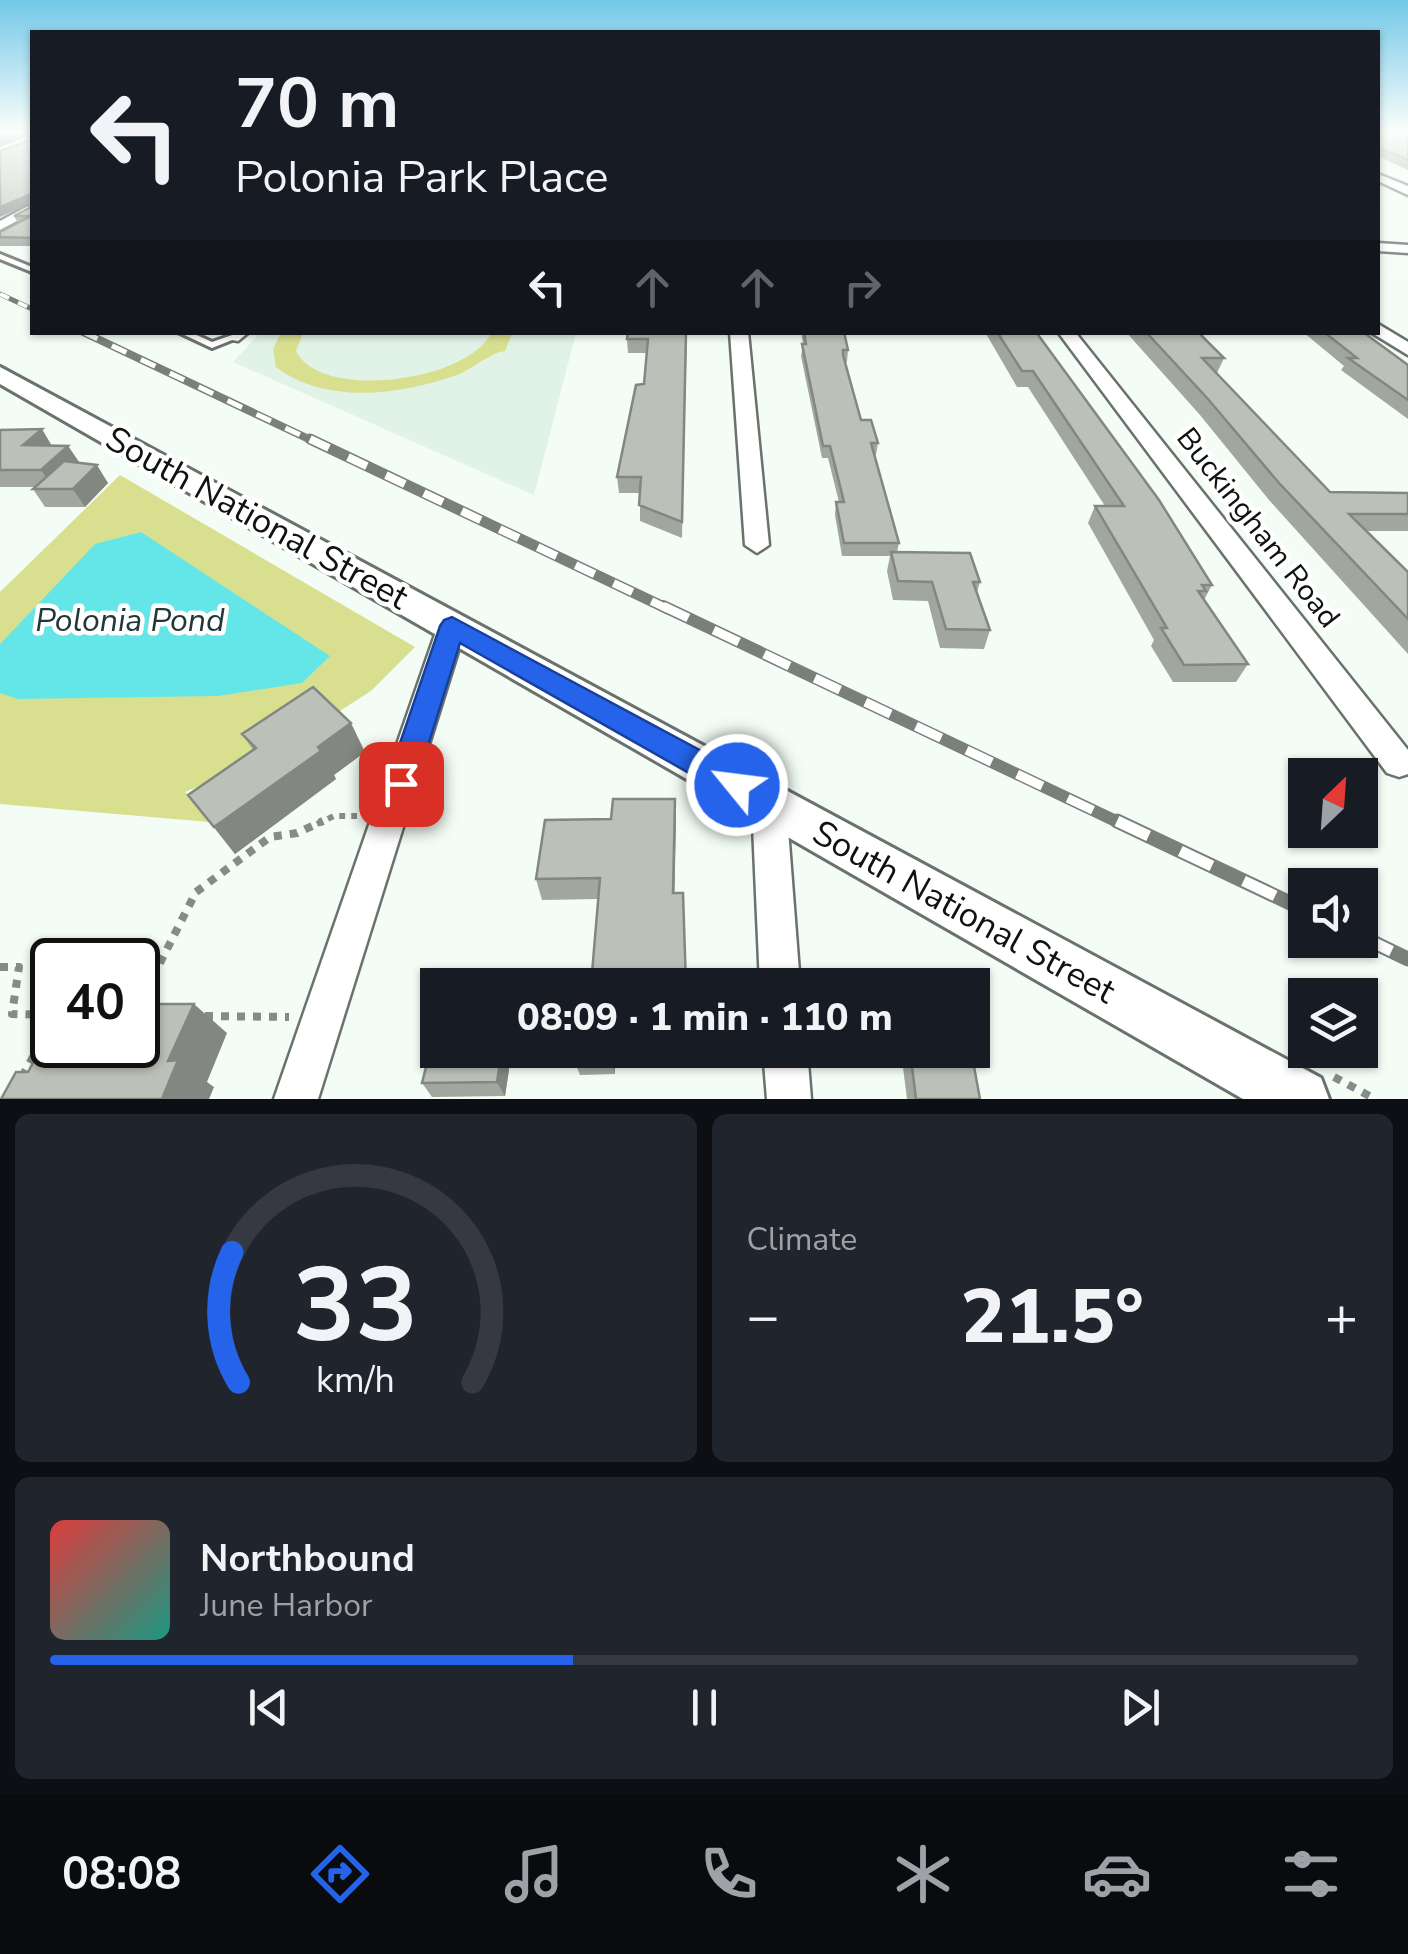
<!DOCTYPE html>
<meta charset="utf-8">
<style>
:root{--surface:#171b24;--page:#20242c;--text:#f1f3f6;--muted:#9ea1a6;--line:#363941;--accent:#2563eb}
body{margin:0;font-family:"Nunito Sans",sans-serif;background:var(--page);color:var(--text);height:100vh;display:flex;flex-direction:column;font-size:38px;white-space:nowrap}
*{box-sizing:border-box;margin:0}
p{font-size:32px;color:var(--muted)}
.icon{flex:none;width:55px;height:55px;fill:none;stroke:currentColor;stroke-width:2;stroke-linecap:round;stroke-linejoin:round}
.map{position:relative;height:1099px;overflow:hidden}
.details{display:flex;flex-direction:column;gap:15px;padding:15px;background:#0d0f14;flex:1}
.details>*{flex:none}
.hud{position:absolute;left:30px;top:30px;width:1350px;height:305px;border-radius:0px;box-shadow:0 2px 8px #0004;background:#171b24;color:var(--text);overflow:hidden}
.needle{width:65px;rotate:25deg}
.buttons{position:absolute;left:1288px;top:758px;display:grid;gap:20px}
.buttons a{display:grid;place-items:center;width:90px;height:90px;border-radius:0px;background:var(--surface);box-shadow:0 2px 8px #0004;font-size:50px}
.speed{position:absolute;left:30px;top:938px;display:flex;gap:20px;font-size:50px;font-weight:700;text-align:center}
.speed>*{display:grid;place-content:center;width:130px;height:130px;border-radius:50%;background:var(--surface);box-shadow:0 2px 8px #0004;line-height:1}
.speed .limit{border:5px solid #111;border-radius:15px;background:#fff;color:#111}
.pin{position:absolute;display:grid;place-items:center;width:85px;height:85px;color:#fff;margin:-42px;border-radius:20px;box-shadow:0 5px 15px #0006}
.me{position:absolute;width:110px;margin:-55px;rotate:299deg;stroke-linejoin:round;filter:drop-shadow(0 0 8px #0008)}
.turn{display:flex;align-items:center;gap:35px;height:210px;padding:0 40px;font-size:45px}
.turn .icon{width:130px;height:130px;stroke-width:2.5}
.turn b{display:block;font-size:70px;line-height:85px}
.lanes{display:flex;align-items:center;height:95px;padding:0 40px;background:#0003;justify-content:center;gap:50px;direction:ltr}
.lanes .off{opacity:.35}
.big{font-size:75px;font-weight:800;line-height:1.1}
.details .tile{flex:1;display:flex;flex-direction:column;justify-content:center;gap:15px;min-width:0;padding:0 35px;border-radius:15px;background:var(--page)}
.details .dial{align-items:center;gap:0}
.dial svg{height:260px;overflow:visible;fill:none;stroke:var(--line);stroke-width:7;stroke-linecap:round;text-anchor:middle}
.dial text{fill:var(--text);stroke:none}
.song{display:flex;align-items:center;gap:30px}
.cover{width:120px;height:120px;border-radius:15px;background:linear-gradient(135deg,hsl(0 70% 55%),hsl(170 70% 35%))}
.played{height:10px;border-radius:5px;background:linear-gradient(90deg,var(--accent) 40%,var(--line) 40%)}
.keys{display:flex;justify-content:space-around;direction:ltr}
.heat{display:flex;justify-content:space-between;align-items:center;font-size:55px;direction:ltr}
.details .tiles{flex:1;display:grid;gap:15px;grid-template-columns:1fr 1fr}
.tile:last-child{grid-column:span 2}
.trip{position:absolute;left:420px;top:968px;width:570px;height:100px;border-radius:0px;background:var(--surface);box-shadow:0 2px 8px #0004;font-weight:800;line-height:100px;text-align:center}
.dock{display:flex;height:160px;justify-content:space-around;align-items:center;background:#090b0e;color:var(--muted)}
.dock .icon{width:70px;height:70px}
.dock .selected{color:var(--accent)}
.dock b{font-size:45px;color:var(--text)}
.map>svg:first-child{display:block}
.built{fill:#e1f2e6}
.green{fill:#d8e090}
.water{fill:#64e6e9}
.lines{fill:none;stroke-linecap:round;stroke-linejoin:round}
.service-casing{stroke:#6a726d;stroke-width:6}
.minor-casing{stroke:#6a726d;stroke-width:5}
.tertiary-casing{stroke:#6a726d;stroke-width:6}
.path-far1{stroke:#858c87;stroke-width:6;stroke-dasharray:6 6;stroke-linecap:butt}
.path{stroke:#858c87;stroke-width:8;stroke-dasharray:8 8;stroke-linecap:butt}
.service{fill:#fff;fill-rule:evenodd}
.minor{fill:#fff;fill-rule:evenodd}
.tertiary{fill:#fff;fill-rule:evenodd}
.rail-far4-casing{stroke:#79807b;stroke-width:5}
.rail-far3-casing{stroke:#79807b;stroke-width:8}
.rail-far2-casing{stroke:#79807b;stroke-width:11}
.rail-far1-casing{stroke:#79807b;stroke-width:12}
.rail-casing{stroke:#79807b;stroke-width:15}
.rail-far4{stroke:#fff;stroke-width:4;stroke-dasharray:10;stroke-linecap:butt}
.rail-far3{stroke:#fff;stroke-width:5;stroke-dasharray:16;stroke-linecap:butt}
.rail-far2{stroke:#fff;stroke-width:8;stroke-dasharray:21;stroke-linecap:butt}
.rail-far1{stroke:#fff;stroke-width:9;stroke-dasharray:28;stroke-linecap:butt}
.rail{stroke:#fff;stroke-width:11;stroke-dasharray:35;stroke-linecap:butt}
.wall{fill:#a1a69e}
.shaded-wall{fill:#838781}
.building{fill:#bbc1b8;stroke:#838781;stroke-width:2.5}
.route{fill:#2563eb;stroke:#184099;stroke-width:2.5}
.labels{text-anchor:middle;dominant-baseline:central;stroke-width:9;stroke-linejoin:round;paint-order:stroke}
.street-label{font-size:30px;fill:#0f1210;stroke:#fff}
.water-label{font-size:32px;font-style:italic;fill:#213838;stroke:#fff}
.near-street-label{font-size:35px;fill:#0f1210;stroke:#fff}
</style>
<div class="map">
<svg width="1408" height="1099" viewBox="0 0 1408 1099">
<rect width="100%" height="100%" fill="#f3fdf6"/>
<path class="built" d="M260 333H576L534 495 233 362Z"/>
<path class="green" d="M281 332 303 333 296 351C321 402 469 381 491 333H512L505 351C489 353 473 369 457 375 400 395 326 405 276 367L273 349Z
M120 475 415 647 371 691 260 762 185 792 209 822 0 804V592Z"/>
<path class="water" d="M141 532 330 656 302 683 218 696 18 699 0 693V644L95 544Z"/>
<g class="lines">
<defs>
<path id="service" d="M0 254 32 267V272L0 259Z
M178 332H190L212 342 238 333 242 336 212 348Z"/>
<path id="minor" d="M1378 174 1408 186V195L1378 181Z
M32 204V213L0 230V221Z
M1378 243 1408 245V253L1378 251Z
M1378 324 1408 342V355L1372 333 1378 332Z
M232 332H249L238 341 232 340Z
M730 332H748L769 545 757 553 745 545Z
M1058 332H1075L1408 750V774L1399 777 1387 773Z
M452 616 462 619 466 626 318 1099H274L438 626 442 619Z
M769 788 781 792 786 803 800 985H760L752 803 757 792Z
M763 1050H807L811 1099H767Z"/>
<path id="tertiary" d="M32 134V143L0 156V147Z
M0 367 1321 1078 1329 1099H1243L0 384Z"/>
</defs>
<use href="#service" class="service-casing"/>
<use href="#minor" class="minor-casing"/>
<use href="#tertiary" class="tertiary-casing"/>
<path class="path-far1" d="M317 824 334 816H357"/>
<path class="path" d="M0 967H19L12 1014 52 1015
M138 1006 196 892 270 837 297 833 323 821
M205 1016 289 1017
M22 1077 52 1023
M1334 1077 1375 1099"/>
<use href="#service" class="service"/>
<use href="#minor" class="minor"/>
<use href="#tertiary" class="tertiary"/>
<defs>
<path id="rail-far4" d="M0 294 32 309"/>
<path id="rail-far3" d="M83 332 315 442"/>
<path id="rail-far2" d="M310 439 668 609"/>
<path id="rail-far1" d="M663 606 1122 824"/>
<path id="rail" d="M1117 821 1305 910
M1360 936 1408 959"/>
</defs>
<use href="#rail-far4" class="rail-far4-casing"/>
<use href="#rail-far3" class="rail-far3-casing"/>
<use href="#rail-far2" class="rail-far2-casing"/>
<use href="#rail-far1" class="rail-far1-casing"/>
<use href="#rail" class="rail-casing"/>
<use href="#rail-far4" class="rail-far4"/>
<use href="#rail-far3" class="rail-far3"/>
<use href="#rail-far2" class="rail-far2"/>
<use href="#rail-far1" class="rail-far1"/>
<use href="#rail" class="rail"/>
</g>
<path class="wall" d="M32 132V246H0V232L18 223 14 216 29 208 30 140Z
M1378 132H1408V170L1378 156Z
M687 332 682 538 640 521V493H619L617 477 644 384 647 353H628L627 339Z
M801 332H844L848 350 847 362H845L861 420 878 443 876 455H875L899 543 897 552 980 582 977 592 990 630 984 649 940 648 928 601 893 600 887 571 890 556H842L835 515 836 502H839L828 458H822L801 356 803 344Z
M985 332H1036L1212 585 1204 600 1248 664 1236 682H1173L1151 646 1154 640 1088 523 1095 506H1105L1028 387H1017Z
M1126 332H1198L1224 358 1217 373 1330 492 1408 493V531H1367L1408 572V654L1269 500 1200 415Z
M1303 332H1363L1408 365V419L1341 370 1344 366Z
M0 430 52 446H68L79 462 108 483 85 507H45L33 489 35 487H0Z
M242 734 365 752 334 775 336 779 235 854 188 795 253 750Z
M675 799 674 893 598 899 542 900 536 879 611 819Z
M512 1050 505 1096 432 1097 422 1083Z
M570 1050H699V1058L664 1068 615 1064V1074L580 1075Z
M887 1050H971L980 1099H907L902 1060 888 1059Z"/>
<path class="shaded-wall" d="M8 132H27L0 144V135Z
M31 194 32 203 0 217V207Z
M42 429 52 446 23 445Z
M68 446 79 462 53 487 41 470Z
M97 465 108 483 85 507 73 489Z
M351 723 365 752 334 775 336 779 235 854 214 827Z
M675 799 676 821 674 914 673 893Z
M194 1004 227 1033 207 1082 214 1087 209 1099H162L168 1061Z
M502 1050H512L505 1096 497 1082Z
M611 1050 615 1064V1074L611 1057Z
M699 1050V1058L664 1068 662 1051Z"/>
<path class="building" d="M31 132 32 238 0 237V232L31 216H14L29 208 31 194 0 207V151L30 140Z
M1378 132H1408V160L1378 147Z
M628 332H686L682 522 639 505 641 477H617L636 385 644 384 648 339H627Z
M804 332H844L848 350H843V355L861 420H871L878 443H871L899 543H844L836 502H844L830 446H823L802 344H806Z
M997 332H1036L1159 500 1212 585H1202L1206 591H1198L1248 664 1184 665 1161 628H1167L1095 506H1124L1033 371H1022Z
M1146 332H1198L1224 358H1202L1330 492 1408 493V514H1349L1408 572V619L1279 483 1208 399Z
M1324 332H1363L1408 365V400L1348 358H1357Z
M42 429 23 445 68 446 41 470H0V430Z
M64 461 97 465 73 489H33Z
M891 552 970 553 980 582H973L990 630 946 629 932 582 898 581Z
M313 687 351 723 318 747 321 751 214 827 188 795 256 748 242 734Z
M613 799H675L673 893H683L686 985H591L600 878 536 879 545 820 611 819Z
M138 1004H194L168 1061 178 1060 162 1099H1L16 1072H28L52 1028V1045H138Z
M434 1035H438V1050H502L497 1082 422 1083Z
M576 1050H611V1057L574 1058Z
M910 1050H971L980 1099H916Z"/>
<linearGradient id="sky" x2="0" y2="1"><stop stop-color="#73c8e8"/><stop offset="0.46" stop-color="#fafefb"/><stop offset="1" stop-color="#fafefb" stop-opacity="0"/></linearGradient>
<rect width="1408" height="286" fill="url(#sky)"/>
<path class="route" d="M452 617 748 776 752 785 748 794 737 798 726 794 460 643 416 784 412 794 401 798 390 794 386 784 440 626 444 620Z"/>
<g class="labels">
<g class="street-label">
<text transform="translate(1258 528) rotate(52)">Buckingham Road</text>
</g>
<g class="water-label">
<text x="130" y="620">Polonia Pond</text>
</g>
<g class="near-street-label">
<text transform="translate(257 518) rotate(29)">South National Street</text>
<text transform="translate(964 912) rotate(29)">South National Street</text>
</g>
</g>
</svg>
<div class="buttons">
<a><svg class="needle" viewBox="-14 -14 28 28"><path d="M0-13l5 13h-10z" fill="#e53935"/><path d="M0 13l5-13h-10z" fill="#9ea1a6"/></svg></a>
<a><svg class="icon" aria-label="sound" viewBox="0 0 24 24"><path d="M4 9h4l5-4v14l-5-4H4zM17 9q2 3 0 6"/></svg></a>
<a><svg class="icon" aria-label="layers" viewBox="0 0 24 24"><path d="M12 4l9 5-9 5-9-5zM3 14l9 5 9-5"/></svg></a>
</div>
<div class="speed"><div class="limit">40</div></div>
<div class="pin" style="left:401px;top:784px;background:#d93025"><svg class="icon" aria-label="arrive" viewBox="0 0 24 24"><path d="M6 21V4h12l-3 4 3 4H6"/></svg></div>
<svg class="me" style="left:737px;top:785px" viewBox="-20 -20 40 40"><circle r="17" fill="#2563eb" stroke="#fff" stroke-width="3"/><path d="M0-11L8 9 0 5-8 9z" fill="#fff"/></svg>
<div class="trip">08:09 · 1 min · 110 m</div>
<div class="hud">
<div class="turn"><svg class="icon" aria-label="left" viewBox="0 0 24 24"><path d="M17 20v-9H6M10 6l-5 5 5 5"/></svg><div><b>70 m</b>Polonia Park Place</div></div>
<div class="lanes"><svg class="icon" aria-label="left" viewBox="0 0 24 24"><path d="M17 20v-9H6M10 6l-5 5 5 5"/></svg><svg class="icon off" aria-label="ahead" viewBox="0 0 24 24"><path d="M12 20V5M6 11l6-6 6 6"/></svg><svg class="icon off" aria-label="ahead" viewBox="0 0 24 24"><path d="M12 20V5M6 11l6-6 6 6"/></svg><svg class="icon off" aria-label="right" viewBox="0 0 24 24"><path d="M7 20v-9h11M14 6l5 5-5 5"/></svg></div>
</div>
</div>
<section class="details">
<div class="tiles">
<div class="tile dial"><svg viewBox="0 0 100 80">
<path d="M14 69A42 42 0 1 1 86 69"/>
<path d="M14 69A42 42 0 0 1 12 29" stroke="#2563eb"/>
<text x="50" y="56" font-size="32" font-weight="700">33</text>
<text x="50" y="72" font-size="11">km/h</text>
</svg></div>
<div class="tile"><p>Climate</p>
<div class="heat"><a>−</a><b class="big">21.5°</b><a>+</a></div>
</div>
<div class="tile">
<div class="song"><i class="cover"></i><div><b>Northbound</b><p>June Harbor</p></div></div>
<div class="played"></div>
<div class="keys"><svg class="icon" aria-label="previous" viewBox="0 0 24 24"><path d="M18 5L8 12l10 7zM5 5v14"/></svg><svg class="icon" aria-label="pause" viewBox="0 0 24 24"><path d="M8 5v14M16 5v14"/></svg><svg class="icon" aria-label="next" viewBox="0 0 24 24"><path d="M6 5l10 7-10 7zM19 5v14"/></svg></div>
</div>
</div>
</section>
<nav class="dock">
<b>08:08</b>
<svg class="icon selected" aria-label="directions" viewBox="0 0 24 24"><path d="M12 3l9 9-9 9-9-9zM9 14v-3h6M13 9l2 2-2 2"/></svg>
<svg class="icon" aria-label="music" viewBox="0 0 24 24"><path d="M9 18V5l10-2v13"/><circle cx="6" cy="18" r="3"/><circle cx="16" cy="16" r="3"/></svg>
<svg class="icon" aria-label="phone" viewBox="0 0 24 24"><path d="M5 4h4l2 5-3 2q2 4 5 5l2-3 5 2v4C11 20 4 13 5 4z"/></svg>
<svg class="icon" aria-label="climate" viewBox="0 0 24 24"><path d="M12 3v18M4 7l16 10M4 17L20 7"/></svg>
<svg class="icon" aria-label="car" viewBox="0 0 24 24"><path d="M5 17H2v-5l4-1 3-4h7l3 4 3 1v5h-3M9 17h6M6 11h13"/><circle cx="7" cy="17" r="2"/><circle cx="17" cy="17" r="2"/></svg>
<svg class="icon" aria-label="filters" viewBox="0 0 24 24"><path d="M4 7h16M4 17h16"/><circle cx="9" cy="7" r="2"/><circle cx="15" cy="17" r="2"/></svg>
</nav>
